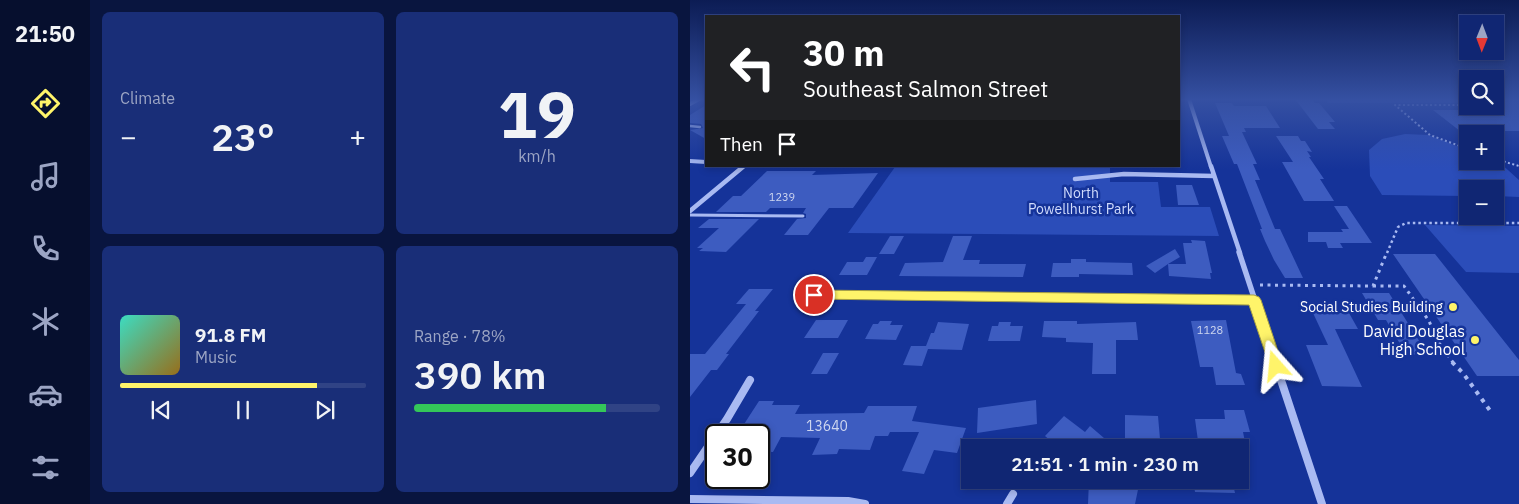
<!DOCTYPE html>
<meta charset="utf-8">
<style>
:root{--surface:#102673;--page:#192e78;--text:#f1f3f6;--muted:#9ca5c4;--line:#304385;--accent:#fff46a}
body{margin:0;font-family:"IBM Plex Sans",sans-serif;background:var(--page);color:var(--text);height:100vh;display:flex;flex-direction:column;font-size:19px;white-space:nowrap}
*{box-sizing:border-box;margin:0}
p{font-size:16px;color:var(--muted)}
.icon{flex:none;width:28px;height:28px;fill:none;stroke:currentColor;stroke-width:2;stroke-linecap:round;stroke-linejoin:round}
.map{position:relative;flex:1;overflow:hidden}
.side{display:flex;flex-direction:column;gap:12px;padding:12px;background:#09153f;width:600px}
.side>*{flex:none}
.banner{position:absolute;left:15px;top:15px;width:475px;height:152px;border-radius:0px;box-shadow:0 2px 8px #0003,0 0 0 1px var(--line);background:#202124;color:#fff;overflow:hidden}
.needle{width:32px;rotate:181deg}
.fabs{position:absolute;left:769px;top:15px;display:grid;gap:10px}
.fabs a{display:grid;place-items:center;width:45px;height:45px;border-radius:0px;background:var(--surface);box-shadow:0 2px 8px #0003,0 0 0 1px var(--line);font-size:25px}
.speed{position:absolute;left:15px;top:424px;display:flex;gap:10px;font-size:25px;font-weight:700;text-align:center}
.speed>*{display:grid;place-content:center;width:65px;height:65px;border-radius:50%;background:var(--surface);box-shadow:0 2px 8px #0003,0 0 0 1px var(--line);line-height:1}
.speed .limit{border:2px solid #111;border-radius:8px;background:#fff;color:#111}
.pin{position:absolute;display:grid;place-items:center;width:42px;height:42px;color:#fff;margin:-21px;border:2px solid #fff;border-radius:50%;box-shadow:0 1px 5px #0007}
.me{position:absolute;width:55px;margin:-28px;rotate:342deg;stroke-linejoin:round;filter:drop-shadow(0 0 4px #0008)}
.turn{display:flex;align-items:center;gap:18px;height:105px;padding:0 15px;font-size:22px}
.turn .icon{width:65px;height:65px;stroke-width:2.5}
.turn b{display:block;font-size:35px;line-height:42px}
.then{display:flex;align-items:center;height:48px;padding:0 15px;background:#0003;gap:10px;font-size:19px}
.big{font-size:38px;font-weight:600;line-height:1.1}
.side .tile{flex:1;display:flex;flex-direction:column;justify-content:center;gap:8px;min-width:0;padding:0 18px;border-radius:8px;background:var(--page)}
.side .dial{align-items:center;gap:0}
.dial b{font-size:65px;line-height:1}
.song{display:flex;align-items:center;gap:15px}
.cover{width:60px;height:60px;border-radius:8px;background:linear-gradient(135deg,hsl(170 70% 55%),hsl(40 70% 35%))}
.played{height:5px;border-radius:2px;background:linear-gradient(90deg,var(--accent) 80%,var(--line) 80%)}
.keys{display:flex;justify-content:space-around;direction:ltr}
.heat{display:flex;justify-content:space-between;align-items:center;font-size:28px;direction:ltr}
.charge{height:8px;border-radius:4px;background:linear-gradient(90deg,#34c759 78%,var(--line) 0)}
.side .tiles{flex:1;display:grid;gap:12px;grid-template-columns:repeat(2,1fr)}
.trip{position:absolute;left:271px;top:439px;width:288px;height:50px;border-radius:0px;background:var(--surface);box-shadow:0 2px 8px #0003,0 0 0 1px var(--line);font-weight:600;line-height:50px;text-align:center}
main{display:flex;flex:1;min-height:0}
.menu{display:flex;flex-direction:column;width:90px;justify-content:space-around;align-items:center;background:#060f2e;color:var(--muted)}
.menu .icon{width:35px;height:35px}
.menu .active{color:var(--accent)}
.menu b{font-size:22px;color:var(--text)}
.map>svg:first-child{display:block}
.green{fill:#2b4db9}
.building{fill:#3d5cc0}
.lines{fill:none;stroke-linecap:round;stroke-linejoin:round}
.path-far3{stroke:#a9baf2;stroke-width:2;stroke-dasharray:2 2.5;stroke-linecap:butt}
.path-far2{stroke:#a9baf2;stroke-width:2.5;stroke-dasharray:2.5 3;stroke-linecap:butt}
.path-far1{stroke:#a9baf2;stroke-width:3;stroke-dasharray:3 4.5;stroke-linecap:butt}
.path{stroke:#a9baf2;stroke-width:4;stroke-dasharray:4 5.5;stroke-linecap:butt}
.service-far1{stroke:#a9baf2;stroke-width:2.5}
.service{stroke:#a9baf2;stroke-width:3}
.minor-far3{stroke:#a9baf2;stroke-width:4}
.minor-far2{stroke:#a9baf2;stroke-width:4.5}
.minor-far1{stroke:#a9baf2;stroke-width:5.5}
.minor{stroke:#a9baf2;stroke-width:8}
.route{fill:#fff46a;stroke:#a69f45}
.poi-dot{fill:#fff46a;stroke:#153399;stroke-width:2}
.labels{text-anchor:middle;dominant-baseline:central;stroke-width:5;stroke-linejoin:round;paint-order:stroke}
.number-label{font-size:11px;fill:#ced6ef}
.park-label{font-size:14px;fill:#d0dbfd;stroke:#153399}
.poi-label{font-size:14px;fill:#fff;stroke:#153399;text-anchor:end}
.near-number-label{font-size:14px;fill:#ced6ef}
.near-poi-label{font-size:16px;fill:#fff;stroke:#153399;text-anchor:end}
</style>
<main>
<nav class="menu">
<b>21:50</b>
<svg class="icon active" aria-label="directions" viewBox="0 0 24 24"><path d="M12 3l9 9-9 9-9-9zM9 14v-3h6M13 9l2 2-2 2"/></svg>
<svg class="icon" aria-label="music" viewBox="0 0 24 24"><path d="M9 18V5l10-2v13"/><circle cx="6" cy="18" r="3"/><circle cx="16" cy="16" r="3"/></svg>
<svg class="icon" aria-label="phone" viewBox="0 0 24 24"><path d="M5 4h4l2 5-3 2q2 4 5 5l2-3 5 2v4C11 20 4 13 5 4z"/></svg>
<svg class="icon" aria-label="climate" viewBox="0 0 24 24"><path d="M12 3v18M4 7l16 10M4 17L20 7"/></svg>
<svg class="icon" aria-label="car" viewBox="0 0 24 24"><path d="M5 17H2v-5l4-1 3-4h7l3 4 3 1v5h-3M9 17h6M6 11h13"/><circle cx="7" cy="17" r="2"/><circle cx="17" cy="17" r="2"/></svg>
<svg class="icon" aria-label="filters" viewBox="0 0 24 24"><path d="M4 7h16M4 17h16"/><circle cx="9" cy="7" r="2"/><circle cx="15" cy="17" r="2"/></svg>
</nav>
<section class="side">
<div class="tiles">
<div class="tile"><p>Climate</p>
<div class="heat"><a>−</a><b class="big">23°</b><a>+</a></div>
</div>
<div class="tile dial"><b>19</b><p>km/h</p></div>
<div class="tile">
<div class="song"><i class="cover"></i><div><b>91.8 FM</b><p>Music</p></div></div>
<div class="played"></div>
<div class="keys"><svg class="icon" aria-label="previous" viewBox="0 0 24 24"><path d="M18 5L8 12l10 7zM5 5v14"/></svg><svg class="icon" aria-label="pause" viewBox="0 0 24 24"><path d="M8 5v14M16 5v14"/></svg><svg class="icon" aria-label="next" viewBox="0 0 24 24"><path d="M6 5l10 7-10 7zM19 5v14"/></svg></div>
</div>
<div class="tile"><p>Range · 78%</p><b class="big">390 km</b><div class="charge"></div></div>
</div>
</section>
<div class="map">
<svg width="829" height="504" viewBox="0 0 829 504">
<rect width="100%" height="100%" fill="#153399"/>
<path class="green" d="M635 99H777L778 103H638Z
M715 134 739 135 777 150 778 161H808L829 180V197L805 196V189H778L777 196 692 195 680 176 679 150 692 139Z
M380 166H420V182H468L471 207H520L529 236 158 233 205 167 379 168Z
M735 225 829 226V273L776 272Z"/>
<path class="building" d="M605 99H621L625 103H629L645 122H639L645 129H628Z
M805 99H829V131H770L743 110H805Z
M525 103H542L544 106H576L590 128H554L556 132H552L567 164H563L570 180H565L585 229H590L613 278H595L584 260 575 241 570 229H572L547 164H544L532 136H539Z
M16 105V139L0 130 13 128 11 124 0 123V115Z
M586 136H608L611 141H615L622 152 617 151 621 157H619L634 179H630L644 201H614L592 162H603Z
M77 171H126L122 175 188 173 163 208H139L118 235H94L107 219 116 218V214L113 213 116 208H80L76 212H26L43 196H51Z
M486 185H502L509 205H488Z
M644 206H657L682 243H650L653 248H638L636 242H618V232H653L651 229H659Z
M19 219H69L36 252 9 251 13 248H7L29 228H8Z
M200 236H214L204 254H189Z
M263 236H282L273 260H290L289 264H336L333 277 209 276 215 263 253 262Z
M501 240 515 241 522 273H520L521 279 479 276 478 264 465 273 456 266 485 249 490 257 478 264H496L493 243H502Z
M703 254H745L829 360V376H787Z
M176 257H187L177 275H149L157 262H173Z
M381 259H396V262L442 263 443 275 389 274V277H361L363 263H381Z
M59 289H83L65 311H69L36 354H39L27 370H21L0 397V354H15L56 304H46Z
M672 293H699L738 355 716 354 696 320H688Z
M623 313H659L668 329H645L672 387 632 386 616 345H638Z
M126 320H158L148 338H114Z
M536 320 546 373 551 374 555 385H526L523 367H510L501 321Z
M190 321H202L200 325H213L206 340 175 339 183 324H188Z
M354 321H387V324L446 322 448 340H426V374H402L403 343 376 342V338L352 337Z
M248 322 279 324 272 350 238 349 232 366 213 365 221 346H236L241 333H244Z
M309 322H321L320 326H333L330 341H298L302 326H308Z
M133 353H149L137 374H121Z
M346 400 347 424 287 433 288 408Z
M69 401H84L82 405H110L105 414 174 413 178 406H227L222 421 276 428 267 453 244 450 234 474 212 471 229 432H200L198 436H185L180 450 149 449 147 454 122 455 130 438 91 437 83 452 69 451V435H47Z
M534 410H554L560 432H553L555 442 508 441 505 419H535Z
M435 415 468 416 470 439H435Z
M374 416 395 432 400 426 414 438 406 448H369L355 436Z
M399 480H450L445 504H398Z
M503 480H542L545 493 505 492Z"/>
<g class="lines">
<path class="path-far3" d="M778 105H705L740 135 778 149
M805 159 829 166"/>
<path class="path-far2" d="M697 253 708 227 716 223H829"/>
<path class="path-far1" d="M570 285 683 286 697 252
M683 286H714L739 321 747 340 764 364"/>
<path class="path" d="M762 362 773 373 801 412"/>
<path class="service-far1" d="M0 126 10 127"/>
<path class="service" d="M0 215 113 216"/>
<path class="minor-far3" d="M499 99 521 167
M0 104 9 99
M0 161 16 162"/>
<path class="minor-far2" d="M521 166 550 253
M385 179 434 174 524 176
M0 211 54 166"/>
<path class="minor-far1" d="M549 252 586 364
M124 295 564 300"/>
<path class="minor" d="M585 362 632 504
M0 473 37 419 60 380
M0 499 158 501 175 504
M317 504 323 494"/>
</g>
<linearGradient id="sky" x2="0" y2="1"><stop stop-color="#0c1c54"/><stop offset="0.59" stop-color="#3550a2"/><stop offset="1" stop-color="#3550a2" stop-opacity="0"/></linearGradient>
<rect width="829" height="169" fill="url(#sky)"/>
<path class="route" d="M124 290 564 295 569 297 571 300 593 366 591 370 586 372 581 370 559 305 124 299 120 298 118 295 120 291Z"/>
<g class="poi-dot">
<circle cx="763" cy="307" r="5"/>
<circle cx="785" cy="340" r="5"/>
</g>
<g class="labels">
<g class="number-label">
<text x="92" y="197">1239</text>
<text x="520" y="330">1128</text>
</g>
<g class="park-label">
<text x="391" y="193">North<tspan x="391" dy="16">Powellhurst Park</tspan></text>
</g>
<g class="poi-label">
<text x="753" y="307">Social Studies Building</text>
</g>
<g class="near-number-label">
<text x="137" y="426">13640</text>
</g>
<g class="near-poi-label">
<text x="775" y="331">David Douglas<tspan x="775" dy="18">High School</tspan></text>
</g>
</g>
</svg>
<div class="fabs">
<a><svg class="needle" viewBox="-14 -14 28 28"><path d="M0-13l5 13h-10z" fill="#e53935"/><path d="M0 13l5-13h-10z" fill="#9ca5c4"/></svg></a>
<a><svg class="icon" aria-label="search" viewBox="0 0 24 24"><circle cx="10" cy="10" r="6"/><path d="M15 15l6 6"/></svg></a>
<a>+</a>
<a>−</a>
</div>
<div class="speed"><div class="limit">30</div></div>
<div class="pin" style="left:124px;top:295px;background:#d93025"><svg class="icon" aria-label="arrive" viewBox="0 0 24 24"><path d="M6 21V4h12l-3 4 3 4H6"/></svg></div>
<svg class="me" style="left:586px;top:366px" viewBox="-20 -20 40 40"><path d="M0-17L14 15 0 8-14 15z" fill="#fff46a" stroke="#fff" stroke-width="4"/></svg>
<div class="trip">21:51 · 1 min · 230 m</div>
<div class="banner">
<div class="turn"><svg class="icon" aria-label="left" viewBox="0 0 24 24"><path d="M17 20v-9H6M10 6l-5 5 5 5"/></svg><div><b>30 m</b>Southeast Salmon Street</div></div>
<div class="then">Then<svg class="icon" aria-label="arrive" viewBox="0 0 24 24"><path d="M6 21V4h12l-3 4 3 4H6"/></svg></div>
</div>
</div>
</main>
